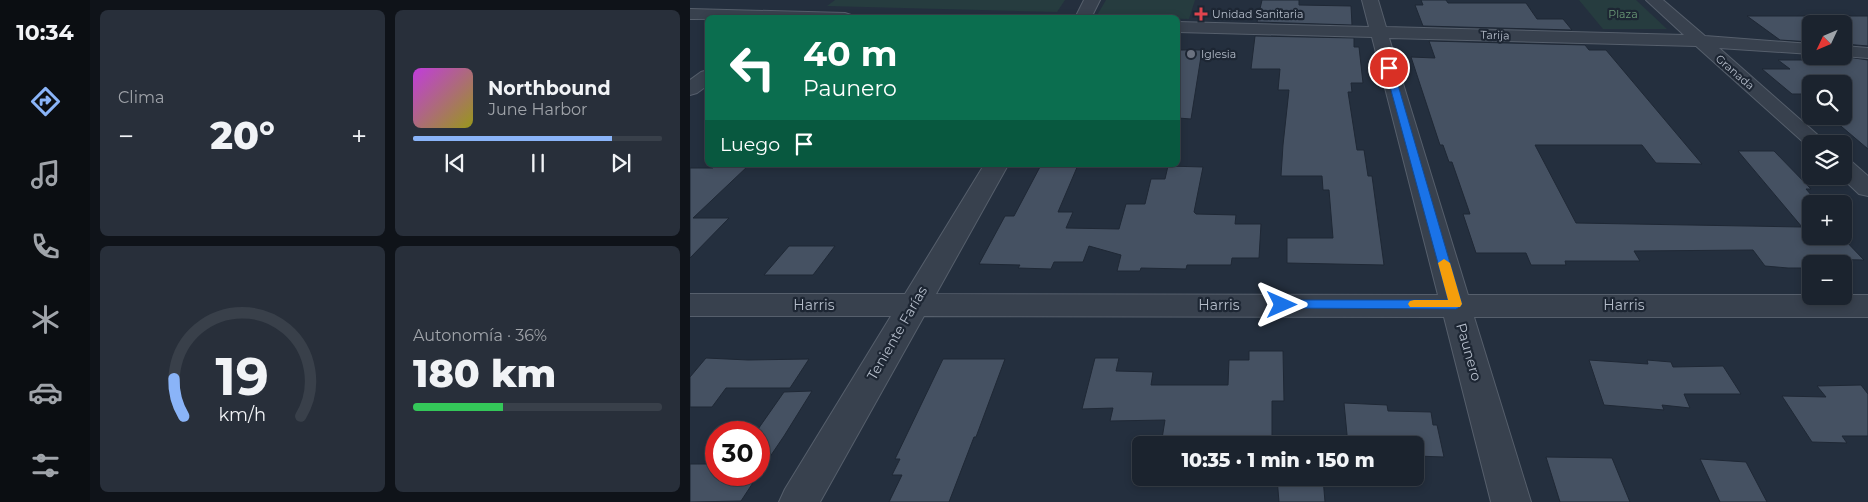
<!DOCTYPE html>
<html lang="es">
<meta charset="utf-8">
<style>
:root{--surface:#1b232e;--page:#282f3a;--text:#f1f3f6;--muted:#a0a4aa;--line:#39404a;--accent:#8ab4f8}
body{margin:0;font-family:Montserrat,sans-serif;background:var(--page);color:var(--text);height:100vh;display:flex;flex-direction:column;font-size:19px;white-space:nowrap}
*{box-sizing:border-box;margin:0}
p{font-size:16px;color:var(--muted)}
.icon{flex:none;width:28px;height:28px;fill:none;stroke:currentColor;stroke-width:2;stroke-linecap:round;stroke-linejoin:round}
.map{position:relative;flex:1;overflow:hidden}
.panel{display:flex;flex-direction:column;gap:10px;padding:10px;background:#0f1319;width:600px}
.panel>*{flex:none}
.guide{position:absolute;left:15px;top:15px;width:475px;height:152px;border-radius:8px;box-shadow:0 2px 8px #0003,0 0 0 1px var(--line);background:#0b6e4f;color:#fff;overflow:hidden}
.needle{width:32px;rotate:226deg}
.buttons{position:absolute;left:1112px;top:15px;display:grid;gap:10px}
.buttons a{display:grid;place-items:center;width:50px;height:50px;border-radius:8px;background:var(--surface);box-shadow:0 2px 8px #0003,0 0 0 1px var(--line);font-size:25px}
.speed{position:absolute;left:15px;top:421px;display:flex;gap:10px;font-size:25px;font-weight:700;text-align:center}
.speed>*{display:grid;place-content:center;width:65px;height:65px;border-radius:50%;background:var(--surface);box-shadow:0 2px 8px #0003,0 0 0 1px var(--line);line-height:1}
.speed .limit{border:8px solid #d22;background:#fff;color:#111}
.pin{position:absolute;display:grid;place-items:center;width:42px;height:42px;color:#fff;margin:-21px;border:2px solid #fff;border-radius:50%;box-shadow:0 1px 5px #0007}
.me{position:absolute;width:55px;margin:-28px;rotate:90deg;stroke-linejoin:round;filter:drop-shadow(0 0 4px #0008)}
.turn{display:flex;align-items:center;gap:18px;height:105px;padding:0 15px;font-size:22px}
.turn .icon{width:65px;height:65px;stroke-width:2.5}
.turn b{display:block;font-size:35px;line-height:42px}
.then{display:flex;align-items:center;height:48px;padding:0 15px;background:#0003;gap:10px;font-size:19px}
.big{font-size:38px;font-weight:800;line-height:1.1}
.panel .widget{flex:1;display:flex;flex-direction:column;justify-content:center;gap:8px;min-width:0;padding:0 18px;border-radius:8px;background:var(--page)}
.panel .dial{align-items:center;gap:0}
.dial svg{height:130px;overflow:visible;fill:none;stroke:var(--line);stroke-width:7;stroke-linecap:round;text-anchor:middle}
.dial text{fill:var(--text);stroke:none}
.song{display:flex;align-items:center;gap:15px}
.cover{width:60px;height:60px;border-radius:8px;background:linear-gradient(135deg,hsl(290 70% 55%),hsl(60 70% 35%))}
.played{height:5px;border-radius:2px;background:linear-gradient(90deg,var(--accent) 80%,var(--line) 80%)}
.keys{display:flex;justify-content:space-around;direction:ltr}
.heat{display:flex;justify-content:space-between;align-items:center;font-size:28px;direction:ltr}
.charge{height:8px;border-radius:4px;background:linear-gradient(90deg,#34c759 36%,var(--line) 0)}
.panel .tiles{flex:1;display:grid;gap:10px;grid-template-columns:repeat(2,1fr)}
.trip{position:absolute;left:442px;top:436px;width:292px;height:50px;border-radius:8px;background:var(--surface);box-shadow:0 2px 8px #0003,0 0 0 1px var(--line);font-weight:800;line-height:50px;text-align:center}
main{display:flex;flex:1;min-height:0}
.tab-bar{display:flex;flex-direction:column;width:90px;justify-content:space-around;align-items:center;background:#0b0e12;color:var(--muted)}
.tab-bar .icon{width:35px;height:35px}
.tab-bar .active{color:var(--accent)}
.tab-bar b{font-size:22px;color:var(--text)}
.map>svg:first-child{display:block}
.green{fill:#263c3f}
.building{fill:#455162;stroke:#1f2835}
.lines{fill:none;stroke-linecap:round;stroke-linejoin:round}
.minor-casing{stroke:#565f6c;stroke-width:2}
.minor{fill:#38414e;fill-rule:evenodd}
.route{fill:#1a73e8;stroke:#114b97}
.slow{fill:#f59e0b}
.health-dot{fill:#e0444e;stroke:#1d2633;stroke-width:2}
.worship-dot{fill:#6b7280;stroke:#1d2633;stroke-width:2}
.labels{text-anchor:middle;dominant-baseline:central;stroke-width:4.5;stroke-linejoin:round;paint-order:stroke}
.far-poi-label{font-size:11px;fill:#b4bcc9;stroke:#1d2633;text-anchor:start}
.far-park-label{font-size:11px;fill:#6b9a76;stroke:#1d2633}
.far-street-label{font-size:11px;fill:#b4bcc9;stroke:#1d2633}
.street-label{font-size:14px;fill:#b4bcc9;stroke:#1d2633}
</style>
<main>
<nav class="tab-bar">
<b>10:34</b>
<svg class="icon active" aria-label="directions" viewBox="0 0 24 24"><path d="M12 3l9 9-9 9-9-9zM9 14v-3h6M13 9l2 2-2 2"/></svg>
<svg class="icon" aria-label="music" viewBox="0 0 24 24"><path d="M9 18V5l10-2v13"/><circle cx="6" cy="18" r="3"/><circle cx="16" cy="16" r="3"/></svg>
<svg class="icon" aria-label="phone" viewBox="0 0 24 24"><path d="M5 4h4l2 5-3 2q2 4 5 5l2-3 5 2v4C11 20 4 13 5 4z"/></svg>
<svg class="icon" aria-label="climate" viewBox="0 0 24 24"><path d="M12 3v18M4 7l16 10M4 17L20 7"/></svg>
<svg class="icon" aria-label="car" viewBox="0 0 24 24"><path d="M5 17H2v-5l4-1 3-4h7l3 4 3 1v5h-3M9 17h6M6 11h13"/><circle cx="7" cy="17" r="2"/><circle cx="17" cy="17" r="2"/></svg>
<svg class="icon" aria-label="filters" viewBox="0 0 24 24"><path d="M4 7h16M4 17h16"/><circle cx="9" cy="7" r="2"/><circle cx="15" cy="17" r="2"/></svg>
</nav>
<section class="panel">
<div class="tiles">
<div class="widget"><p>Clima</p>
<div class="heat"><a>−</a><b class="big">20°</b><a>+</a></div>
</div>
<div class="widget">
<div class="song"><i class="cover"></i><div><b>Northbound</b><p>June Harbor</p></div></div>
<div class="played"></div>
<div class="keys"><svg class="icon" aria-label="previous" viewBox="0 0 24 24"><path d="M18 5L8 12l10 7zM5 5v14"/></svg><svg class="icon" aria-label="pause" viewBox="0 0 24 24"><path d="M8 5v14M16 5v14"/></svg><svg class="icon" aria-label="next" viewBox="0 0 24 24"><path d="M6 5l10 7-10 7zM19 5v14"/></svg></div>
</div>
<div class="widget dial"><svg viewBox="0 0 100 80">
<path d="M14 69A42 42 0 1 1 86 69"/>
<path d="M14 69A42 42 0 0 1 8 46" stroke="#8ab4f8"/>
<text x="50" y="56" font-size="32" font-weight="700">19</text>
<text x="50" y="72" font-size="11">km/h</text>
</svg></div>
<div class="widget"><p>Autonomía · 36%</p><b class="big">180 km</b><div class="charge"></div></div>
</div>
</section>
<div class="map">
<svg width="1178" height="502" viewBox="0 0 1178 502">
<rect width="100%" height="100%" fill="#242f3e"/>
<path class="green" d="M145 0H375L367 12 137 6Z
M416 0H505L499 19 406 17Z
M889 0H946L977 29H913Z"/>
<path class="building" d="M572 0H609V5L661 6 662 25 567 22Z
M731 0H756L758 3H836L847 19H873L882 30 733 26 725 5H733Z
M1057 16H1178V46L1154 44V24H1121V42L1090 40Z
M565 36 664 38V47H669L673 83H661L662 92H658L667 150H674L678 176H682L694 265 597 263V238H643L639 190H633L632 176H591L593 145 599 90H588L590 69H561Z
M739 41 895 45 899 50H916L1012 164 966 163 952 145H845L886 223 1112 227 1048 151H1084L1121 189H1116L1129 204H1120L1121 206V236H1151L1174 260 1121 259V268H1098L1075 266 1063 250 944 251 950 261H875L876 265H841L836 253H786L773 214H780L762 162H759L753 145H750L721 57 745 58Z
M488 50H512L501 119 488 118Z
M1111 55 1151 56 1178 60V149L1139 116H1154V84H1121V102L1111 94H1102L1072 69H1100L1088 60H1117Z
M26 165H59L3 218H39L0 258V168H23Z
M351 165H388L368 212H383L376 228 429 229 436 204H455L461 179H475L478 166 513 167 504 212 506 214 546 215 545 224H571L569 258H542L541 265H497L496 269 451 268 450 271H427L431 255 399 246 393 262H364L361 269 328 268 330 265 289 264 315 216H324Z
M99 246H145L123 275H74Z
M559 351H593L594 401H582V445H471L475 420 420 421 423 408 392 409 405 358H429L426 371 463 372 461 385H538L539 360H559Z
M16 358 58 360 119 359 100 388H36L22 407H0V377Z
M253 359H315L286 437H284L259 502H199L212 475H202L210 459H205Z
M899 360 958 364 957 360 981 362 983 367 1033 366 1051 394H994L1000 408 972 405 974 410 914 405Z
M1171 385 1178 394V436H1152L1157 443 1122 442 1092 396 1136 397 1127 386Z
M122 391 94 436 69 473V432H66L94 392Z
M654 403 697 405 698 411 741 412 743 425H747L754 457 726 456V445H658Z
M856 457 922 458 940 502H870Z
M1010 459 1056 462 1077 502H1030Z
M0 464H26V475H68L51 501 0 502Z
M587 478H633L635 502H589Z"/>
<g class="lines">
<defs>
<path id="minor" d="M394 0H410L401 18H385Z
M672 0H688L696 27 994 35 956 0H973L1015 36 1121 44V54L1029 48 1138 144H1121V149L1006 46 699 38 778 295H1178V317H784L841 502H801L754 317 234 316 130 502H89L95 489 201 316H0V294H215L294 165H318L246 294 748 295 682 37 488 32V22L679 27Z
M0 9 155 13 161 15 163 18 0 19Z
M1154 46 1178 48V58L1153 56Z
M18 70V85L7 93 0 95V80L11 72Z
M1154 160 1162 162 1178 176V196L1169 194 1150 176H1154Z"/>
</defs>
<use href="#minor" class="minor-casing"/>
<use href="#minor" class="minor"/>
</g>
<path class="route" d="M699 66 703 68 772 304 770 307 766 309 587 308 585 305 587 301 592 300H758L695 68Z"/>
<path class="slow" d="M754 259 760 263 772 304 770 307H720L718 304 720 301 724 300H758L748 263Z"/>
<path class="health-dot" d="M508.5 6.5h5v5h5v5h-5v5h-5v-5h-5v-5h5z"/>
<circle class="worship-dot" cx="501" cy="54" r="5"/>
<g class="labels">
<g class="far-poi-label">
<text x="522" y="14">Unidad Sanitaria</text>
<text x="511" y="54">Iglesia</text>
</g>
<g class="far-park-label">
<text x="933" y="14">Plaza</text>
</g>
<g class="far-street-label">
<text transform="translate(805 35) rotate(2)">Tarija</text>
<text transform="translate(1045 72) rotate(41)">Granada</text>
</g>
<g class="street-label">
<text x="124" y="305">Harris</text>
<text x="529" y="305">Harris</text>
<text x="934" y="305">Harris</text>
<text transform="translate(207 333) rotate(-60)">Teniente Farías</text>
<text transform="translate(779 352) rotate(74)">Paunero</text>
</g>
</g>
</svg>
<div class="buttons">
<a><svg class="needle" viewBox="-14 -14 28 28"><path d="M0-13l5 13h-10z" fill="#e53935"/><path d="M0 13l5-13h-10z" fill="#a0a4aa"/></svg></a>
<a><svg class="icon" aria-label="search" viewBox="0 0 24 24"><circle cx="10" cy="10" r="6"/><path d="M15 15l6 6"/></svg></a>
<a><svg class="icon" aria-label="layers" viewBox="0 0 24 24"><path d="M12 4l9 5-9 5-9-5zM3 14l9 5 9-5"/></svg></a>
<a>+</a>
<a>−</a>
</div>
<div class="speed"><div class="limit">30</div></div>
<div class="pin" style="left:699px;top:68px;background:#d93025"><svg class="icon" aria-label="arrive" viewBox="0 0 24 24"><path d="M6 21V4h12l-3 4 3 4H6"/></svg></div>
<svg class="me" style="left:592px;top:305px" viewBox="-20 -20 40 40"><path d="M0-17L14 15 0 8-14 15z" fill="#1a73e8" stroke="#fff" stroke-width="4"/></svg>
<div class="trip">10:35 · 1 min · 150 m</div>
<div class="guide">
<div class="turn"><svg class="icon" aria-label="left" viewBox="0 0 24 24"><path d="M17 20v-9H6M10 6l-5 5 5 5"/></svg><div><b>40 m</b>Paunero</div></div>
<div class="then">Luego<svg class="icon" aria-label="arrive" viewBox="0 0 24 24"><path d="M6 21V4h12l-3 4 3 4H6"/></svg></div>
</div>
</div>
</main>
